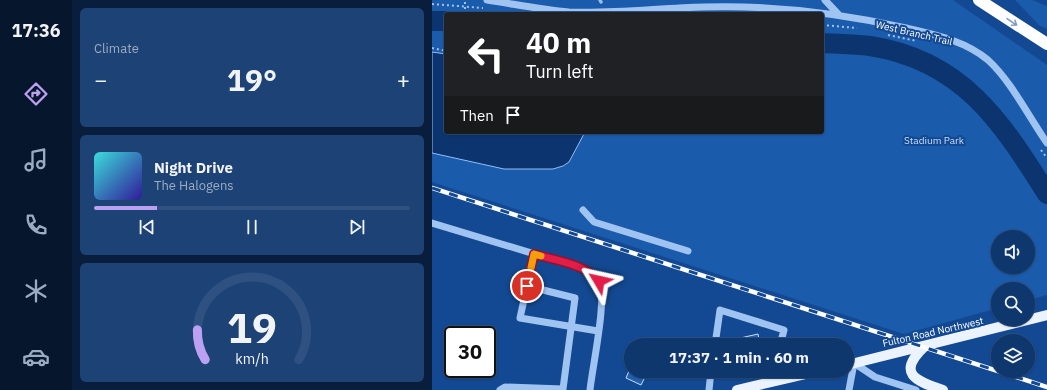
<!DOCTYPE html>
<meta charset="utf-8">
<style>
:root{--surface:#0e376e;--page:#1c4276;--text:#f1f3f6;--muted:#9bacc2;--line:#2e5181;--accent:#bca0f2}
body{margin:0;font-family:"IBM Plex Sans",sans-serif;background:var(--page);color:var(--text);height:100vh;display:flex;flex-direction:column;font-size:15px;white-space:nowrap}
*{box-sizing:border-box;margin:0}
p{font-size:13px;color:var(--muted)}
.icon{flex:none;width:22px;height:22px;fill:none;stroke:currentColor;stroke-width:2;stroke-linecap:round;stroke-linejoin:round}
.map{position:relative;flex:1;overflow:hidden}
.details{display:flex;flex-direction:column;gap:8px;padding:8px;background:#081e3c;width:360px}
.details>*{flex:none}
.guide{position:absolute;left:12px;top:12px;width:380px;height:122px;border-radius:4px;box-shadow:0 1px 3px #0004,0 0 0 1px var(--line);background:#202124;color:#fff;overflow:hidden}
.fabs{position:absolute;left:559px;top:230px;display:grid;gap:8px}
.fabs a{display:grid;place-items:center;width:44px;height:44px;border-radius:50%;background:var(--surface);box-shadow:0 1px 3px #0004,0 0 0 1px var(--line);font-size:20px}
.speed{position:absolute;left:12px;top:326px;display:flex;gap:8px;font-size:20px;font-weight:700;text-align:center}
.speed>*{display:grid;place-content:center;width:52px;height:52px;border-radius:50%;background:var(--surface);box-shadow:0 1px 3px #0004,0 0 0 1px var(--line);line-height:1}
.speed .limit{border:2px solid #111;border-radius:6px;background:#fff;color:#111}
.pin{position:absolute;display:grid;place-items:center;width:34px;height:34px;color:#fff;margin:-17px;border:2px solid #fff;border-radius:50%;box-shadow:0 1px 4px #0007}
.me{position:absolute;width:44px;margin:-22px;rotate:306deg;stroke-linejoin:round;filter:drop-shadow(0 0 3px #0008)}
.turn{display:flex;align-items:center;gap:14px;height:84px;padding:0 16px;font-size:18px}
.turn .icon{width:52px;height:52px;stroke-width:2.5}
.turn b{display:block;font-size:28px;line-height:34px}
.then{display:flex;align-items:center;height:38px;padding:0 16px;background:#0003;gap:8px;font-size:15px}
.big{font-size:30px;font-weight:700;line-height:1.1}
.details .widget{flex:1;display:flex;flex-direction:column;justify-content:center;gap:6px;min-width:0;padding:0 14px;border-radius:6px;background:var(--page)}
.details .dial{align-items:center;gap:0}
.dial svg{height:104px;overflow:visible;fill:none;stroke:var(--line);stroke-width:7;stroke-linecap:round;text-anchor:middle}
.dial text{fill:var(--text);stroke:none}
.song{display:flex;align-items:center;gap:12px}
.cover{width:48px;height:48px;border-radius:6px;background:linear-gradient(135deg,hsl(180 70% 55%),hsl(250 70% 35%))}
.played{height:4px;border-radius:2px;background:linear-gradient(90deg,var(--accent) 20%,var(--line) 20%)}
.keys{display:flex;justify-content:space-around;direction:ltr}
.heat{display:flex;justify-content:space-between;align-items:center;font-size:22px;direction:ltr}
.trip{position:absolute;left:192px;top:338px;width:230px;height:40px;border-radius:20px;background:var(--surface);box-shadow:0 1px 3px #0004,0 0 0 1px var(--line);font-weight:700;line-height:40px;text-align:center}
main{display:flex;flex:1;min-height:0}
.menu{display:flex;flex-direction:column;width:72px;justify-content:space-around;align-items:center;background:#06162c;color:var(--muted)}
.menu .icon{width:28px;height:28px}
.menu .on{color:var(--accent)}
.menu b{font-size:18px;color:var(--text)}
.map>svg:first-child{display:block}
.green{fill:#1b5bac;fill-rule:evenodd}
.water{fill:#0c356f;stroke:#92bff5}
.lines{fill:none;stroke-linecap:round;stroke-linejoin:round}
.stream{stroke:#92bff5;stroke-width:3.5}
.river{stroke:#0c356f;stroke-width:20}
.building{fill:#2160b2;stroke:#c8dffd}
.path{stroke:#a0c4f2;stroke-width:2;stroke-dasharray:2 3;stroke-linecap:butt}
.minor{stroke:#a0c4f2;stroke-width:7}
.major{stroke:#ebf3ff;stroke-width:10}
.highway{stroke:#fff;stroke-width:12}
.rail-casing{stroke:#fff;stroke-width:4.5}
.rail{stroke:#134992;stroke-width:3;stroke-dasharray:9;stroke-linecap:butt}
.oneway{stroke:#7d9bc3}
.route-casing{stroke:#92132f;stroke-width:10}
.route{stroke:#e11d48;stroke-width:7}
.slow{stroke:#f59e0b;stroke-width:7}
.labels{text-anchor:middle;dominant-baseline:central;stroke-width:4;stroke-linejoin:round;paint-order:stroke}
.street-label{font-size:10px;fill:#fff;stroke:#134992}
.park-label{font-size:10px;fill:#c8dffd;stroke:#134992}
</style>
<main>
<nav class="menu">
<b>17:36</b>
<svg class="icon on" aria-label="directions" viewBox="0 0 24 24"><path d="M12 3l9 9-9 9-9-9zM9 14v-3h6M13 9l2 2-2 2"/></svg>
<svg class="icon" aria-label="music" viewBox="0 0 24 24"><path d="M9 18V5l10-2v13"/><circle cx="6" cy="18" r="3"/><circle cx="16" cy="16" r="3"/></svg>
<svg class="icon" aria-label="phone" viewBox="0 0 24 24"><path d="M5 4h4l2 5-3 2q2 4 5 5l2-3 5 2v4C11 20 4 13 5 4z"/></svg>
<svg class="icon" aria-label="climate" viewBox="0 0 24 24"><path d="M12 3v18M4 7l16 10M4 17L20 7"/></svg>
<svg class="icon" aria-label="car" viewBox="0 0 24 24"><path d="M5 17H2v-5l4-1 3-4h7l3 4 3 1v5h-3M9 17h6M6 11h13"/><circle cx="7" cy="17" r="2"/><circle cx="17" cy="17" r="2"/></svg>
</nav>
<section class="details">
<div class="widget"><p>Climate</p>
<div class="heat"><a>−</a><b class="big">19°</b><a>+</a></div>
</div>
<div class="widget">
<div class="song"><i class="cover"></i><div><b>Night Drive</b><p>The Halogens</p></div></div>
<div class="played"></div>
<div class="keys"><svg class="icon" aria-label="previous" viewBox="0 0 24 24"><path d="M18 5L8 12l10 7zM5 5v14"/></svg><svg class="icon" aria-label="pause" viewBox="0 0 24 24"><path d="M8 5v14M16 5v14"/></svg><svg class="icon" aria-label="next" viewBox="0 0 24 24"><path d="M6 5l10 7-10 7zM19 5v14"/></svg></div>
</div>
<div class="widget dial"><svg viewBox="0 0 100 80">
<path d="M14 69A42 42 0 1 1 86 69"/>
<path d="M14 69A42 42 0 0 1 8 46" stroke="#bca0f2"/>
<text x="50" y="56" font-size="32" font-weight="700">19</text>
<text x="50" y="72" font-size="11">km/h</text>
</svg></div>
</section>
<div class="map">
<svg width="615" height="390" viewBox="0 0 615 390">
<rect width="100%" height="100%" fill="#134992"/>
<path class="green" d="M0 0H521L615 65V295L596 300V289H566V308L472 334 0 182ZM14 14H390V132H14ZM566 237H596V267H566Z
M583 0H600L615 6V29L607 25Z"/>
<path class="water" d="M0 52 14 54V132H153L137 162 131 166 121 169H72L0 153Z"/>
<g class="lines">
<path class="stream" d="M168 0 169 2"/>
<path class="river" d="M0 21H14
M390 43C406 44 422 44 438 46 530 60 569 121 615 194"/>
</g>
<path class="building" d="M326 334 328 345H295V341Z
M197 371H216L209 385 194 378Z"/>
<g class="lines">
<path class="path" d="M0 4 51 8
M33 14V0
M390 25 425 28
M456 35 485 41
M0 48 14 51
M609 150 615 158"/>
<path class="minor" d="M55 0C82 4 110 10 137 12 182 14 228 8 272 7 340 5 408 13 474 28 503 35 532 40 556 60 579 81 597 117 615 143
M393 0 406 14
M151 210 162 222 256 251
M0 223 149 268C155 271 163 274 167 280 176 296 160 369 158 390
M102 254 88 318 166 331
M283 345 288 310 352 330 348 345
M351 371 353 379
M68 390 73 387 131 389 143 298 95 286
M277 390 279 371
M417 390 422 363 443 377 484 390"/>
<path class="major" d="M493 346C464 373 483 381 511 390
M415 365 615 315
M305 390 387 371"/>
<path class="highway" d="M547 0 615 44"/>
<defs>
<path id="rail" d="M0 188 615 387"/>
</defs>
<use href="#rail" class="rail-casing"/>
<use href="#rail" class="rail"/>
</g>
<defs><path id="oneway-shaft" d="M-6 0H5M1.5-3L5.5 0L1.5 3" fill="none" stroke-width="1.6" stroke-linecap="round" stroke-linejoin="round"/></defs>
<use class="oneway" href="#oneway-shaft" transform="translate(580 22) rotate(34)"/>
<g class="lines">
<defs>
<path id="route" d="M95 286 102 254C122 260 154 264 167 281"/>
</defs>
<use href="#route" class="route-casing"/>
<use href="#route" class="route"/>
<path class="slow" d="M99 268 102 254 109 256"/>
</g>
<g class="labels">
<g class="street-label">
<text transform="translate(482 33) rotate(13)">West Branch Trail</text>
<text transform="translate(501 332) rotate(-13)">Fulton Road Northwest</text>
</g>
<g class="park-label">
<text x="502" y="140">Stadium Park</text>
</g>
</g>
</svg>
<div class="fabs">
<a><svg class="icon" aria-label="sound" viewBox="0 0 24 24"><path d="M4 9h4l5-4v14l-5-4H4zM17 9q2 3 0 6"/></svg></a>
<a><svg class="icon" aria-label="search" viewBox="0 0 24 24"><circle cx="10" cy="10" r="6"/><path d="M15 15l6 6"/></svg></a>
<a><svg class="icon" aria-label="layers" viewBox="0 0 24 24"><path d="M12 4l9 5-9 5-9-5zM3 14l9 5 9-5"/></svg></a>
</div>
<div class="speed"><div class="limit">30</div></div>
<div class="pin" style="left:95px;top:286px;background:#d93025"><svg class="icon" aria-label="arrive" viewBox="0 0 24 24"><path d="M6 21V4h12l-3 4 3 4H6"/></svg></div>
<svg class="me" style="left:167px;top:281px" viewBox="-20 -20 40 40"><path d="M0-17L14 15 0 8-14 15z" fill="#e11d48" stroke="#fff" stroke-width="4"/></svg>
<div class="trip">17:37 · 1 min · 60 m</div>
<div class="guide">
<div class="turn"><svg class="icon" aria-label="left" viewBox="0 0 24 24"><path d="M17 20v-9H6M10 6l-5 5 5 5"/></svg><div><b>40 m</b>Turn left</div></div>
<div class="then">Then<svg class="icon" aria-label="arrive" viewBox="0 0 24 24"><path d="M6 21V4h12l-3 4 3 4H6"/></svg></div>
</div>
</div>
</main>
